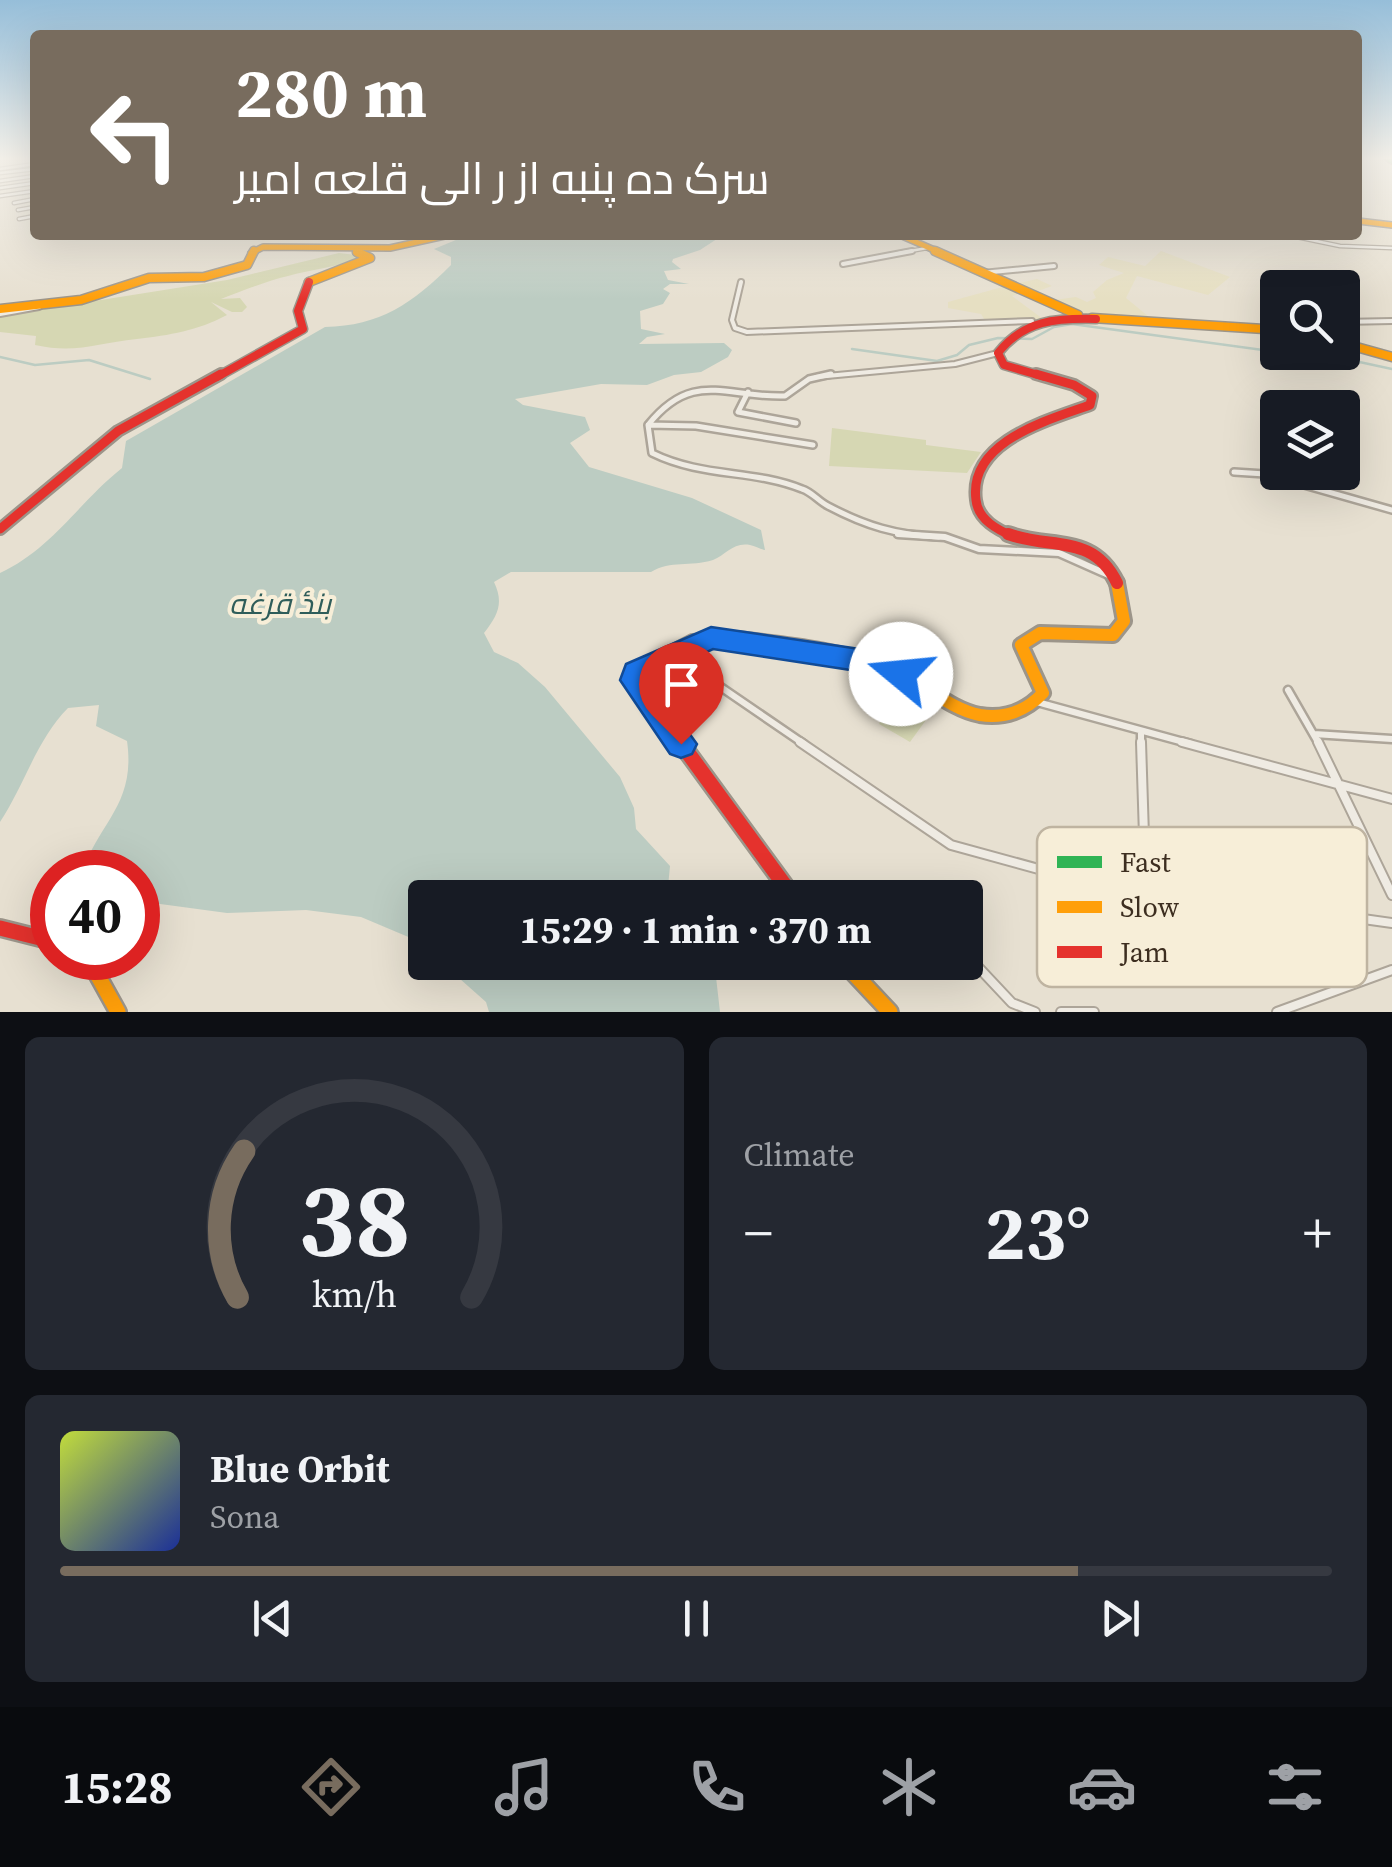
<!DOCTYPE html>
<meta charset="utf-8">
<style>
:root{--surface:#171b24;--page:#242831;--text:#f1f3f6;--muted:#9ea1a6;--line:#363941;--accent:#786c5e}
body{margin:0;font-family:"Source Serif 4",Cairo,serif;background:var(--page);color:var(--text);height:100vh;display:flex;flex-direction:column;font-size:38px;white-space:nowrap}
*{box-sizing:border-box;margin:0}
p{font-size:32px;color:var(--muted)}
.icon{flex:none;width:55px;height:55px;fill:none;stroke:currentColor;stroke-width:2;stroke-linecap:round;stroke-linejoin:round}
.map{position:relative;height:1012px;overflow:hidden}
.details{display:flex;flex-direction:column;gap:25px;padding:25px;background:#0d0f14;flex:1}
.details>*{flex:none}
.hud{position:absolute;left:30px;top:30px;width:1332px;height:210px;border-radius:10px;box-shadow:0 10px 40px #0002;background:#786c5e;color:#fff;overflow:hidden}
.tools{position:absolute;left:1260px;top:270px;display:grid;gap:20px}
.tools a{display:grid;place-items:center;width:100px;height:100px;border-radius:10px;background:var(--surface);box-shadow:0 10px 40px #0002;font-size:50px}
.speed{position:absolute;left:30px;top:850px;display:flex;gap:20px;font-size:50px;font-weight:700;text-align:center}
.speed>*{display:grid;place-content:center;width:130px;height:130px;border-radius:50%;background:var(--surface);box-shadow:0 10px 40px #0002;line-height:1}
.speed .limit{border:15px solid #d22;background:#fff;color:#111}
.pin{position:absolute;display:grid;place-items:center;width:85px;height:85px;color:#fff;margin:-102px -42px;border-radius:50% 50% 50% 0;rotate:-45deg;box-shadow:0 0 10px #0007}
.pin .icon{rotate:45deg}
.me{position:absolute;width:110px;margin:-55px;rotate:287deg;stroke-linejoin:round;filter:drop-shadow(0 0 8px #0008)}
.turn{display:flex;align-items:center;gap:35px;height:210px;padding:0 40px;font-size:45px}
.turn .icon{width:130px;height:130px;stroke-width:2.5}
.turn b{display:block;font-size:70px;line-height:85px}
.big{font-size:75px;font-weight:700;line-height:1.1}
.details .card{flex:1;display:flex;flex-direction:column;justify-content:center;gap:15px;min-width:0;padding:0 35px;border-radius:15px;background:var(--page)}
.details .dial{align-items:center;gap:0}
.dial svg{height:260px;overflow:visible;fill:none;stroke:var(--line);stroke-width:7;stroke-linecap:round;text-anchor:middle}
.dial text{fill:var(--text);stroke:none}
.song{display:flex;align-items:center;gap:30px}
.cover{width:120px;height:120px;border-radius:15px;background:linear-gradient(135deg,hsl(70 70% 55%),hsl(230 70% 35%))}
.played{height:10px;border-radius:5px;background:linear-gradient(90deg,var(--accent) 80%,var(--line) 80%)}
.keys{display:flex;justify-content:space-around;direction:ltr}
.heat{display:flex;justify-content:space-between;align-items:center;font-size:55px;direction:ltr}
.details .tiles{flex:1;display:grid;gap:25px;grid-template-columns:1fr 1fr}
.card:last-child{grid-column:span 2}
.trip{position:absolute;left:408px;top:880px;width:575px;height:100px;border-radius:10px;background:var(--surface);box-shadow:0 10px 40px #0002;font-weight:700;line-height:100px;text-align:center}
.dock{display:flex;height:160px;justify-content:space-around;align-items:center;background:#090b0e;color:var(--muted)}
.dock .icon{width:70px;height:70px}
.dock .current{color:var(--accent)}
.dock b{font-size:45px;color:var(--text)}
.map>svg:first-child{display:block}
.farmland{fill:#e6dfc2}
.green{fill:#d6d7b3}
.water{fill:#bcccc2}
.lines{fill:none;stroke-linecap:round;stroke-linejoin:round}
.stream{stroke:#bcccc2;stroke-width:2.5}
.street-far4-casing{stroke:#ada599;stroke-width:5}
.street-far3-casing{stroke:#ada599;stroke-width:8}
.street-far2-casing{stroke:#ada599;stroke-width:10}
.street-far1-casing{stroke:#ada599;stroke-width:11}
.street-casing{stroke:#ada599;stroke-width:12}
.fast-casing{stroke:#9c958a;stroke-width:8}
.slow-far3-casing{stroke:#9c958a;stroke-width:8}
.slow-far2-casing{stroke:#9c958a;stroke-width:11}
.slow-far1-casing{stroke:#9c958a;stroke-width:18}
.slow-casing{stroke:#9c958a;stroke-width:20}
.jam-far3-casing{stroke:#9c958a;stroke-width:11}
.jam-far2-casing{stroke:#9c958a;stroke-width:14}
.jam-far1-casing{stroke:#9c958a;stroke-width:18}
.jam-casing{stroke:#9c958a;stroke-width:20}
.street-far4{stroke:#efebe3;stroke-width:2.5}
.street-far3{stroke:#efebe3;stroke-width:4}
.street-far2{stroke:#efebe3;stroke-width:5}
.street-far1{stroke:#efebe3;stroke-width:6}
.street{stroke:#efebe3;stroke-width:8}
.fast{stroke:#30b455;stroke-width:5}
.slow-far3{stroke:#ff9f0a;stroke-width:5}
.slow-far2{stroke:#ff9f0a;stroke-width:8}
.slow-far1{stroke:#ff9f0a;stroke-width:12}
.slow{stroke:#ff9f0a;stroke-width:15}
.jam-far3{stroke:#e5322d;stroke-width:8}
.jam-far2{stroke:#e5322d;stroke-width:9}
.jam-far1{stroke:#e5322d;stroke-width:12}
.jam{stroke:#e5322d;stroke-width:15}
.route{fill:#1a73e8;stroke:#114b97;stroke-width:2.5}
.labels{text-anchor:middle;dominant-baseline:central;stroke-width:8;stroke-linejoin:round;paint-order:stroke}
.water-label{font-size:30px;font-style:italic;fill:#2f5d5a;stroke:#f7eed8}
.key{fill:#f7eed8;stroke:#bfb4a1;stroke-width:2.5}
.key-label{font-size:28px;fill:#3d2e20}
</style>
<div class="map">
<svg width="1392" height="1012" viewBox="0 0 1392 1012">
<rect width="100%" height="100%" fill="#e7e0d1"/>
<path class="farmland" d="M1161 251 1230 277 1208 295 1137 276 1126 298 1154 321 1087 317 1051 306 1011 285 1037 279 1052 286 1038 291 1054 300 1076 297 1087 302 1096 298 1093 292 1107 280 1124 273 1099 265 1108 257 1145 266Z
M1006 286 1021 293 1012 296 1043 319 986 322 981 314 948 308V302Z"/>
<path class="green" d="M339 253 364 256C342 267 312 269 288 276 267 281 241 291 221 299L240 298 247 307 242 312H232L211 302 227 315C197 331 170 335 137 339 97 343 76 354 35 345L36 336 0 332V316L227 280Z
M832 428 926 440V445L981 452 967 473 829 466Z
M894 701 926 720 910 742 879 724Z"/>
<path class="water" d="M468 235H723L700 250 673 259 672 262 681 269 664 271 668 280 689 284H670L663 289 670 293 663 304 640 311 641 329 665 334 647 337 639 344 724 343 732 350 728 357 701 372 674 375 647 385 601 384 515 399 523 405 585 417 590 430 570 443 589 467 692 498 761 530 765 550C760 549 755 546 750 545 733 542 726 555 713 560 690 567 671 560 651 572H511L494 582C504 603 498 615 484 633L494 652 518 663 545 687 620 777 634 808 636 829 670 866 667 897 425 898V944L361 917 306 910 227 913 138 901V872H82C100 821 136 804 127 741L96 726 99 705 68 708C37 739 24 786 0 822V573C52 549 79 502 122 468L126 441 325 327C380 326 413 303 451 265V257L434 249Z
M678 963 690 968 711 967 716 977 720 1012H489L486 1002 442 963Z"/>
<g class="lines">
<path class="stream" d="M852 349 937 361 957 355 969 345 998 338 1032 339 1054 327 1072 324 1278 352
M1283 352 1327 355 1392 369
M0 357 35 365 89 360 150 379"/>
<defs>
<path id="street-far4" d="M0 169 35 164
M0 173 35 169
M0 181 35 176
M0 188 35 183
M0 196 35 191
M14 203 35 199
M18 210 35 207
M19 219 35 216
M1287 235 1340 246 1392 248
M899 253 927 248"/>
<path id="street-far3" d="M843 264 912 251
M982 273 1054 266
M741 282 732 320 735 328 747 332 1032 321
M0 314 39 307
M1342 322 1392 321
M816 377 955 364 998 353"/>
<path id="street-far2" d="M831 374 809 379 785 396C725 398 693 369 648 425L652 453C703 478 752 469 802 489 812 492 818 501 828 506 866 526 896 535 939 537
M748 392 738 412 796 423
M648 425 696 426 813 445
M1234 472 1265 474 1392 510"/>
<path id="street-far1" d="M898 534 945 537 979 549 1059 553 1113 577
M671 653 804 744
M1288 690 1319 744
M1037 702 1191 744
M1141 731V744
M1314 734 1392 739"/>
<path id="street" d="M800 742 951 845 1177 907 1271 906 1392 923
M1141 742 1146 898
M1182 742 1392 799
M1318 742 1392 895
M965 953 1012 1003 1035 1012
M1061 1012H1094
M1277 1012 1392 970"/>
<path id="fast" d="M1386 157 1392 161"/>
<path id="slow-far3" d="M1358 221 1392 225
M900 235 941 253
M251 253 263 247 390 248 449 235"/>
<path id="slow-far2" d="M935 251 1078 315
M309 282 370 258 357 252
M0 309 81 300 149 278 204 277 247 265 254 251
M1092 318 1278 330
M1342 343 1392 357"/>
<path id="slow-far1" d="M738 639C791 645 848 651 898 672 926 684 949 709 980 715 1004 719 1026 711 1043 693L1021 645 1040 633 1113 635 1124 621 1117 583"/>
<path id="slow" d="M88 958 118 1012
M843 962 890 1012"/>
<path id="jam-far3" d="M217 377 303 329 298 311 309 282
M1045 377 1004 365 998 353C1024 320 1056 318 1096 319"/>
<path id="jam-far2" d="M0 529 118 431 221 374
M1014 537C998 530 978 520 976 500 968 441 1049 420 1090 405L1092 396 1074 385 1036 374"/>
<path id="jam-far1" d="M1008 534C1052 550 1093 533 1117 583
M682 744 635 680 636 672 693 642 738 639"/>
<path id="jam" d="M680 742 794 898
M0 928 52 941"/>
</defs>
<use href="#street-far4" class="street-far4-casing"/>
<use href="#street-far3" class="street-far3-casing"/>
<use href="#street-far2" class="street-far2-casing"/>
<use href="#street-far1" class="street-far1-casing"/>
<use href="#street" class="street-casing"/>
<use href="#fast" class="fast-casing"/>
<use href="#slow-far3" class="slow-far3-casing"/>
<use href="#slow-far2" class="slow-far2-casing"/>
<use href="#slow-far1" class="slow-far1-casing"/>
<use href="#slow" class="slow-casing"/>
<use href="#jam-far3" class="jam-far3-casing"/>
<use href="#jam-far2" class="jam-far2-casing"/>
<use href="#jam-far1" class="jam-far1-casing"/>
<use href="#jam" class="jam-casing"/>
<use href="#street-far4" class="street-far4"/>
<use href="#street-far3" class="street-far3"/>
<use href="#street-far2" class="street-far2"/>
<use href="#street-far1" class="street-far1"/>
<use href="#street" class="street"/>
<use href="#fast" class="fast"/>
<use href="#slow-far3" class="slow-far3"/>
<use href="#slow-far2" class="slow-far2"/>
<use href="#slow-far1" class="slow-far1"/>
<use href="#slow" class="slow"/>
<use href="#jam-far3" class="jam-far3"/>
<use href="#jam-far2" class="jam-far2"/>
<use href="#jam-far1" class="jam-far1"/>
<use href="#jam" class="jam"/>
</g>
<linearGradient id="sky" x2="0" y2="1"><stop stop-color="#96bed9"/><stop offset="0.53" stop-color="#f4f1ea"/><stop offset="1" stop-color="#f4f1ea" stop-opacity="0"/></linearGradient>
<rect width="1392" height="299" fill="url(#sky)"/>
<path class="route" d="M711 627 873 651 911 665 915 674 911 682 901 685 870 673 713 649 650 679 697 744 692 754 681 758 670 754 620 680 626 664Z"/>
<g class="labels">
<g class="water-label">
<text x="280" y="603">بندٔ قرغه</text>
</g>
</g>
<rect x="1037" y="827" width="330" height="160" rx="15" class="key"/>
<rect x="1057" y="856" width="45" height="12" fill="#30b455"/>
<rect x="1057" y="901" width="45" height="12" fill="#ff9f0a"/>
<rect x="1057" y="946" width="45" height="12" fill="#e5322d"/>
<g class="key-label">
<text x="1120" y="872">Fast</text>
<text x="1120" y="917">Slow</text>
<text x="1120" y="962">Jam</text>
</g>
</svg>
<div class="tools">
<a><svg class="icon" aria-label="search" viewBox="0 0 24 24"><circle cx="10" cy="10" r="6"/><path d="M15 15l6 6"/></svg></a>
<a><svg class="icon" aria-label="layers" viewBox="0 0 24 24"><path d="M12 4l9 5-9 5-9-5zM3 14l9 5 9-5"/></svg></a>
</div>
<div class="speed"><div class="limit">40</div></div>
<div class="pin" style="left:681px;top:744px;background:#d93025"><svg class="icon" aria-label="arrive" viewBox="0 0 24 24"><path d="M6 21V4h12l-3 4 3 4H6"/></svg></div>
<svg class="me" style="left:901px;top:674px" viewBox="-20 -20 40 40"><circle r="19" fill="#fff"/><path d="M0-13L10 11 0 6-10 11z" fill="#1a73e8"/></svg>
<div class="trip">15:29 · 1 min · 370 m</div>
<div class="hud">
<div class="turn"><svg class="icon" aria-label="left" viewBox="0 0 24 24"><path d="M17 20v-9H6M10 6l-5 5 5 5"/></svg><div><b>280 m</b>سرک ده پنبه از ر الی قلعه امیر</div></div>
</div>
</div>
<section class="details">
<div class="tiles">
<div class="card dial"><svg viewBox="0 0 100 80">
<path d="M14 69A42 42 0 1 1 86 69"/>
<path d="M14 69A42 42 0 0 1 16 24" stroke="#786c5e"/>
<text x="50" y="56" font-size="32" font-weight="700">38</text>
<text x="50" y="72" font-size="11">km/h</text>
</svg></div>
<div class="card"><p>Climate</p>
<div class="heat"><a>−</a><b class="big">23°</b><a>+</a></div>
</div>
<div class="card">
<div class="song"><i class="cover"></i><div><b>Blue Orbit</b><p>Sona</p></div></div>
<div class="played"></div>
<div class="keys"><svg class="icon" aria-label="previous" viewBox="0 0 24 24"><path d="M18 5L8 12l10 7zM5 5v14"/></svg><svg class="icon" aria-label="pause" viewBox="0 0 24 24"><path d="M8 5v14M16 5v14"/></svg><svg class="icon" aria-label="next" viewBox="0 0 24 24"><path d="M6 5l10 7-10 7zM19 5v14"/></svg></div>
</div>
</div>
</section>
<nav class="dock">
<b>15:28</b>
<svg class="icon current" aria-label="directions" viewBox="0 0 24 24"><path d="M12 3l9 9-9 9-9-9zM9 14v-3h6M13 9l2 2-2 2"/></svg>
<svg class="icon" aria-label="music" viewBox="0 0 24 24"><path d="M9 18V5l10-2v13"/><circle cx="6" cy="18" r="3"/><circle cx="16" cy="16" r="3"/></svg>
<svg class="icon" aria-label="phone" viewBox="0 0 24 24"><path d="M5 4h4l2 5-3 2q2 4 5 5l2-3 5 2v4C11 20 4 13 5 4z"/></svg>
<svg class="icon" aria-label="climate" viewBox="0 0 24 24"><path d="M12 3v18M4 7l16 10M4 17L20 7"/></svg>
<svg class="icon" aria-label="car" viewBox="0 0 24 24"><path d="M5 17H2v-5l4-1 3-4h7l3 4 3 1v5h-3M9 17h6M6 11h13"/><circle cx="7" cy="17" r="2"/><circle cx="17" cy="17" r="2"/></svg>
<svg class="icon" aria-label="filters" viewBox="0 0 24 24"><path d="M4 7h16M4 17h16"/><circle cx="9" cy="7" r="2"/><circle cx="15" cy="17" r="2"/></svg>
</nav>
